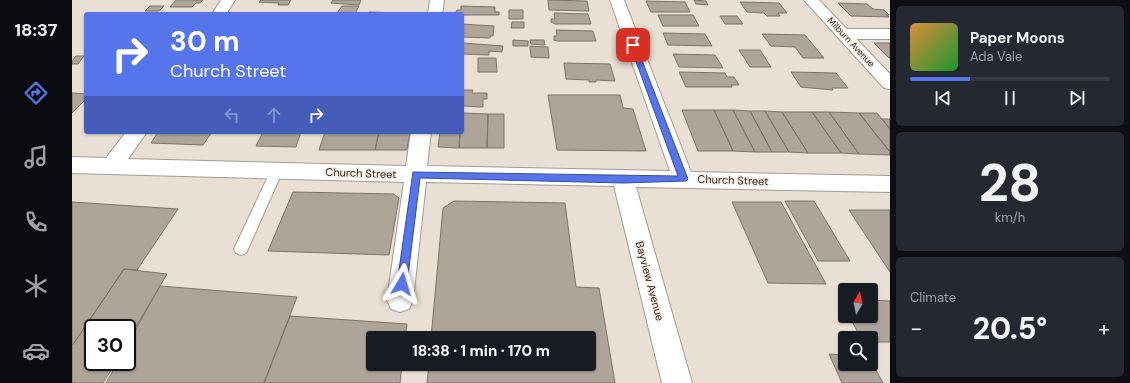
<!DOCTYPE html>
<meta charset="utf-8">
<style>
:root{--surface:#171b24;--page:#242831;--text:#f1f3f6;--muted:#9ea1a6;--line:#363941;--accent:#5675ea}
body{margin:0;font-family:"DM Sans",sans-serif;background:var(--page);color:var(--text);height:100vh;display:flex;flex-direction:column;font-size:15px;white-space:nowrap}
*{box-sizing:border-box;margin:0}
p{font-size:13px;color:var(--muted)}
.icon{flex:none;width:22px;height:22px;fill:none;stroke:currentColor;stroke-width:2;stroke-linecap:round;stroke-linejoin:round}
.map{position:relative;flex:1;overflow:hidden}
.sheet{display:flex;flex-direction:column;gap:6px;padding:6px;background:#0d0f14;width:240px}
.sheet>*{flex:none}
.hud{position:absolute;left:12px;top:12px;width:380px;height:122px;border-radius:4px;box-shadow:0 1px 3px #0004;background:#5675ea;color:#fff;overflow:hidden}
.needle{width:26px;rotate:9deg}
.buttons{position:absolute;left:766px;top:283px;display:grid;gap:8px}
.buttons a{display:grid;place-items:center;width:40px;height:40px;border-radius:4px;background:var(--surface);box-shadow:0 1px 3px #0004;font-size:20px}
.speed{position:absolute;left:12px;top:319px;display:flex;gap:8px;font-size:20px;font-weight:700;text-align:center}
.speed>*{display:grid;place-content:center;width:52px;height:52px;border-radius:50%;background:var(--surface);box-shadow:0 1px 3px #0004;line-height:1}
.speed .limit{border:2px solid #111;border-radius:6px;background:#fff;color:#111}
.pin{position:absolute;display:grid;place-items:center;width:34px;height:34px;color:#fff;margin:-17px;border-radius:8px;box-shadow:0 2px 6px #0006}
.me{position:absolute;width:44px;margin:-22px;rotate:7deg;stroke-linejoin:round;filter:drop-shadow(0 0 3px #0008)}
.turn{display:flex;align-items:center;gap:14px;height:84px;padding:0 20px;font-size:18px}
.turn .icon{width:52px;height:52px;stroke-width:2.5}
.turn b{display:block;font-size:28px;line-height:34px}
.lanes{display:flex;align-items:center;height:38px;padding:0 20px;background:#0003;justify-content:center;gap:20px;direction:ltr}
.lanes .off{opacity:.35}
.big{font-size:30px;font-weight:800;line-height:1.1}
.sheet .card{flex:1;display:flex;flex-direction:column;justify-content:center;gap:6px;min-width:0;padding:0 14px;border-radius:6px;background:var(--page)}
.sheet .dial{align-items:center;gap:0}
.dial b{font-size:52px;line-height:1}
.song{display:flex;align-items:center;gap:12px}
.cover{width:48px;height:48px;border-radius:6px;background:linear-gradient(135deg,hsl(30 70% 55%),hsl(130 70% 35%))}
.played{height:4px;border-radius:2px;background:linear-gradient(90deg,var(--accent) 30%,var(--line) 30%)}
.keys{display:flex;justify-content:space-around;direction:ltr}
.heat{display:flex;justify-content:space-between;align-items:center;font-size:22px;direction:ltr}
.trip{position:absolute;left:294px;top:331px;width:230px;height:40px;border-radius:4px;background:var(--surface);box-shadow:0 1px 3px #0004;font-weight:800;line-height:40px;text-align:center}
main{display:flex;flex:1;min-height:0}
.tabs{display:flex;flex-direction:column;width:72px;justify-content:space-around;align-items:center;background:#090b0e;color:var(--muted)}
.tabs .icon{width:28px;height:28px}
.tabs .selected{color:var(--accent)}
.tabs b{font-size:18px;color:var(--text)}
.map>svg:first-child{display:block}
.building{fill:#aea49a;stroke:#7c7369}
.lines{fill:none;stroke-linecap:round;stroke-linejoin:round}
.lane-casing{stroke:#a59b91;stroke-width:2}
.street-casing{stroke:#a59b91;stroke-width:2}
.secondary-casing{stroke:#a59b91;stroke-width:2}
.lane{fill:#fff;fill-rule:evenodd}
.street{fill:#fff;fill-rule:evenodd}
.secondary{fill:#fff;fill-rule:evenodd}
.route{fill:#5675ea;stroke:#384c98}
.labels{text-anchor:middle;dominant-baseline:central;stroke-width:3;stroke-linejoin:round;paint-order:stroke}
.far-street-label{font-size:9px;fill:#2e2a26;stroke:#f6ece1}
.street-label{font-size:11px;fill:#2e2a26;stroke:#f6ece1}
</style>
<main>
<nav class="tabs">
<b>18:37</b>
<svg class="icon selected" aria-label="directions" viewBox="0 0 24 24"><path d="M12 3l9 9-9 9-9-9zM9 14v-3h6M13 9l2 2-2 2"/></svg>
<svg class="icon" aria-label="music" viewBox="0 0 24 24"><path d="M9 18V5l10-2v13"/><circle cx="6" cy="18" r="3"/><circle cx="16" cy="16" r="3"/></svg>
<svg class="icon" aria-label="phone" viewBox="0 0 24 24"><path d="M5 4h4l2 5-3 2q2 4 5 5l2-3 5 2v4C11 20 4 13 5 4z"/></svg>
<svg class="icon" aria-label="climate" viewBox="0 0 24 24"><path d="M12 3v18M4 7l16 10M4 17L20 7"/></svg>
<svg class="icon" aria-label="car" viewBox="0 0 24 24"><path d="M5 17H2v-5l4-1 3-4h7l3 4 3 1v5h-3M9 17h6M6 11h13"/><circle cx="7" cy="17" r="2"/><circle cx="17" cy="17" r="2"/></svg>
</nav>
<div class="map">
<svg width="818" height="383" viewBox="0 0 818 383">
<rect width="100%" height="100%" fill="#e9dfd4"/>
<path class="building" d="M104 0H131L128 3H124L120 7H98Z
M189 0H219L216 5H206L207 3 187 2Z
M261 0H289L287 5 259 3Z
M476 0 515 1 517 11 477 10Z
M622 0 634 1 636 5 624 4Z
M574 1 613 2 618 12H579Z
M668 2 707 3 715 13H706L708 16H695L692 13 675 12Z
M766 3 795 4 801 9 812 10 817 15H814L817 17 779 16Z
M78 6H92L87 11H73Z
M270 6H287L283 14 265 13Z
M389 6 423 7V12H427V15H390L384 12 385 10H389Z
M437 10H451V19H437Z
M297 12 328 13 327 14H297Z
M482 13 516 14 519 24H483L479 22V19H483Z
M586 15H621L627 26H591Z
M648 16H665L671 24H653Z
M440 22H452V28H439Z
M390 24 422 26 421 36H418V38L390 37Z
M484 30 521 31 524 41H485L482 40V36H485Z
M591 33 633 34 640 46 596 45Z
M690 34 733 35 752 58H731L723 47 699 46Z
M441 40 456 41V46H441Z
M458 40H472L473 45 459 44Z
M391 43 431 46 430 52 417 51V55L390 54Z
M802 43H818V58H817Z
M458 46 476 47 477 58 459 57Z
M667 50H688L699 67H678Z
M601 54 643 55 651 68 607 67Z
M4 56H12L6 64H0V61Z
M406 58H424L425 72H406Z
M492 63 538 64 543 81 524 80V82H517V80L494 79Z
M607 72 653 73 655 77H662L667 85H659L660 87H614Z
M719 72 764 73 776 88H760L761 90 729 87Z
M390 90H401L400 93H415V99H411V107L390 106Z
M0 93 14 94V99L0 113Z
M476 95H548L551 108 561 109 574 151 485 150Z
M610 110H642L661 151H626Z
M642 110H661L683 152 661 151Z
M661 110 678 111 700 152H683Z
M678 111H693L717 152H700Z
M693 111 710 112 736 153 717 152Z
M710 112H740L769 153H736Z
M740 112H757L787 154 769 153Z
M757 112 787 113 818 152V155L787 154Z
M390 113 416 114 415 148H387L388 132H390Z
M787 113H805L818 129V152Z
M416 114H432V148H415Z
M810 119H818V129Z
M86 132H140L131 145 79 143Z
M191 132H229L224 147 184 146Z
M253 132H307L303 150H247Z
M307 132H338L335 150H303Z
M368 132H388L387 148 366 147Z
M221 192 322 194 327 198 317 255 196 251Z
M382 201 493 203 504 287 527 288 543 383H355L357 364H517V338H359L371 208Z
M713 201H742L778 261H746Z
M0 202 106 209 65 270 52 269 0 346Z
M660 202H709L754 284 696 283Z
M777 210H818V272Z
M52 269 95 274 55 342V328H21V362H44L31 383H0V346Z
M88 286 225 297 192 383H34L46 362H55V345Z
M799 300 818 301V342H799V338H789L777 316H799Z
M218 316 335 324 333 338H301V364H330L328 383H192Z
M757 354 773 355V364H799V361L811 383H770Z"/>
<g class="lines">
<defs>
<path id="lane" d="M205 165 209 167 211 170 176 249 174 253 169 255 164 253 162 249 199 170 201 167Z"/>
<path id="street" d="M149 0H163L154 14H140Z
M358 0H372L370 14H356Z
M538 0H552L619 172 818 176V192L564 187 620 383H590L542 186 354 182 341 300 337 309 328 312 319 309 315 300 332 182 0 173V157L34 158 54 132H75L56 159 334 166 339 132H359L355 166 598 171Z
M771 29H818V39H771L766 37 763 34 766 31Z"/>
<path id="secondary" d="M732 0H747L818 74V89L812 88Z"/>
</defs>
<use href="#lane" class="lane-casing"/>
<use href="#street" class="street-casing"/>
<use href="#secondary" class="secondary-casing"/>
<use href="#lane" class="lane"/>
<use href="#street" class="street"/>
<use href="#secondary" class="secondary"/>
</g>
<path class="route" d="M559 43 564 45 616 179 614 181 551 183 348 178 335 284 334 288 330 289 326 288 325 284 341 172 606 176 558 45Z"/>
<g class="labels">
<g class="far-street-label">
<text transform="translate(779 42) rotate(47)">Milburn Avenue</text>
</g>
<g class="street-label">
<text transform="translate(289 173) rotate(2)">Church Street</text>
<text transform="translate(661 180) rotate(2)">Church Street</text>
<text transform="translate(578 281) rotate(75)">Bayview Avenue</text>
</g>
</g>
</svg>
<div class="buttons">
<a><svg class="needle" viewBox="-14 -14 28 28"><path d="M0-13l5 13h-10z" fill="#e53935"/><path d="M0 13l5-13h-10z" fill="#9ea1a6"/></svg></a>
<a><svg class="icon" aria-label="search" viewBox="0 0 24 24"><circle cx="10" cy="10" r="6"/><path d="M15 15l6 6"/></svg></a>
</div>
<div class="speed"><div class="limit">30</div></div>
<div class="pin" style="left:561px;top:45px;background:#d93025"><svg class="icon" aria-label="arrive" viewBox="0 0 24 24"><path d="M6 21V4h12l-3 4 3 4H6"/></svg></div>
<svg class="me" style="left:330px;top:284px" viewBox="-20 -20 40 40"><path d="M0-17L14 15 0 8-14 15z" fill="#5675ea" stroke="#fff" stroke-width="4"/></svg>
<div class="trip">18:38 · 1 min · 170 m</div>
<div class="hud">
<div class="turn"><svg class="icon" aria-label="right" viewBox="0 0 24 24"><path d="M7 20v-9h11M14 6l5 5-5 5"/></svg><div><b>30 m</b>Church Street</div></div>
<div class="lanes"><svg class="icon off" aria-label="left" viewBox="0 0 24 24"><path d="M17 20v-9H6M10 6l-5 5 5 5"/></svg><svg class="icon off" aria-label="ahead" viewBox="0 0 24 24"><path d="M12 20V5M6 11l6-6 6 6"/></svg><svg class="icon" aria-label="right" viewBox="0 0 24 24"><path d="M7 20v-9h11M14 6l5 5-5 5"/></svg></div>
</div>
</div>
<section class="sheet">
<div class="card">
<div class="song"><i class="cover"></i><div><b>Paper Moons</b><p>Ada Vale</p></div></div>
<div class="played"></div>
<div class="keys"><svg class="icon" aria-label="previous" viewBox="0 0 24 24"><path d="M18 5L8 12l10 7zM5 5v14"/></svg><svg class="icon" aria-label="pause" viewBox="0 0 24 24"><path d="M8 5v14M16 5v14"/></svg><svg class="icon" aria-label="next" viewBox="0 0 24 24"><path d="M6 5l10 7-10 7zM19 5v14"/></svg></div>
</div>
<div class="card dial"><b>28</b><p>km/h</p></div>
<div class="card"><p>Climate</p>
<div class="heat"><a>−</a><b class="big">20.5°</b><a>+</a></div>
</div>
</section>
</main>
